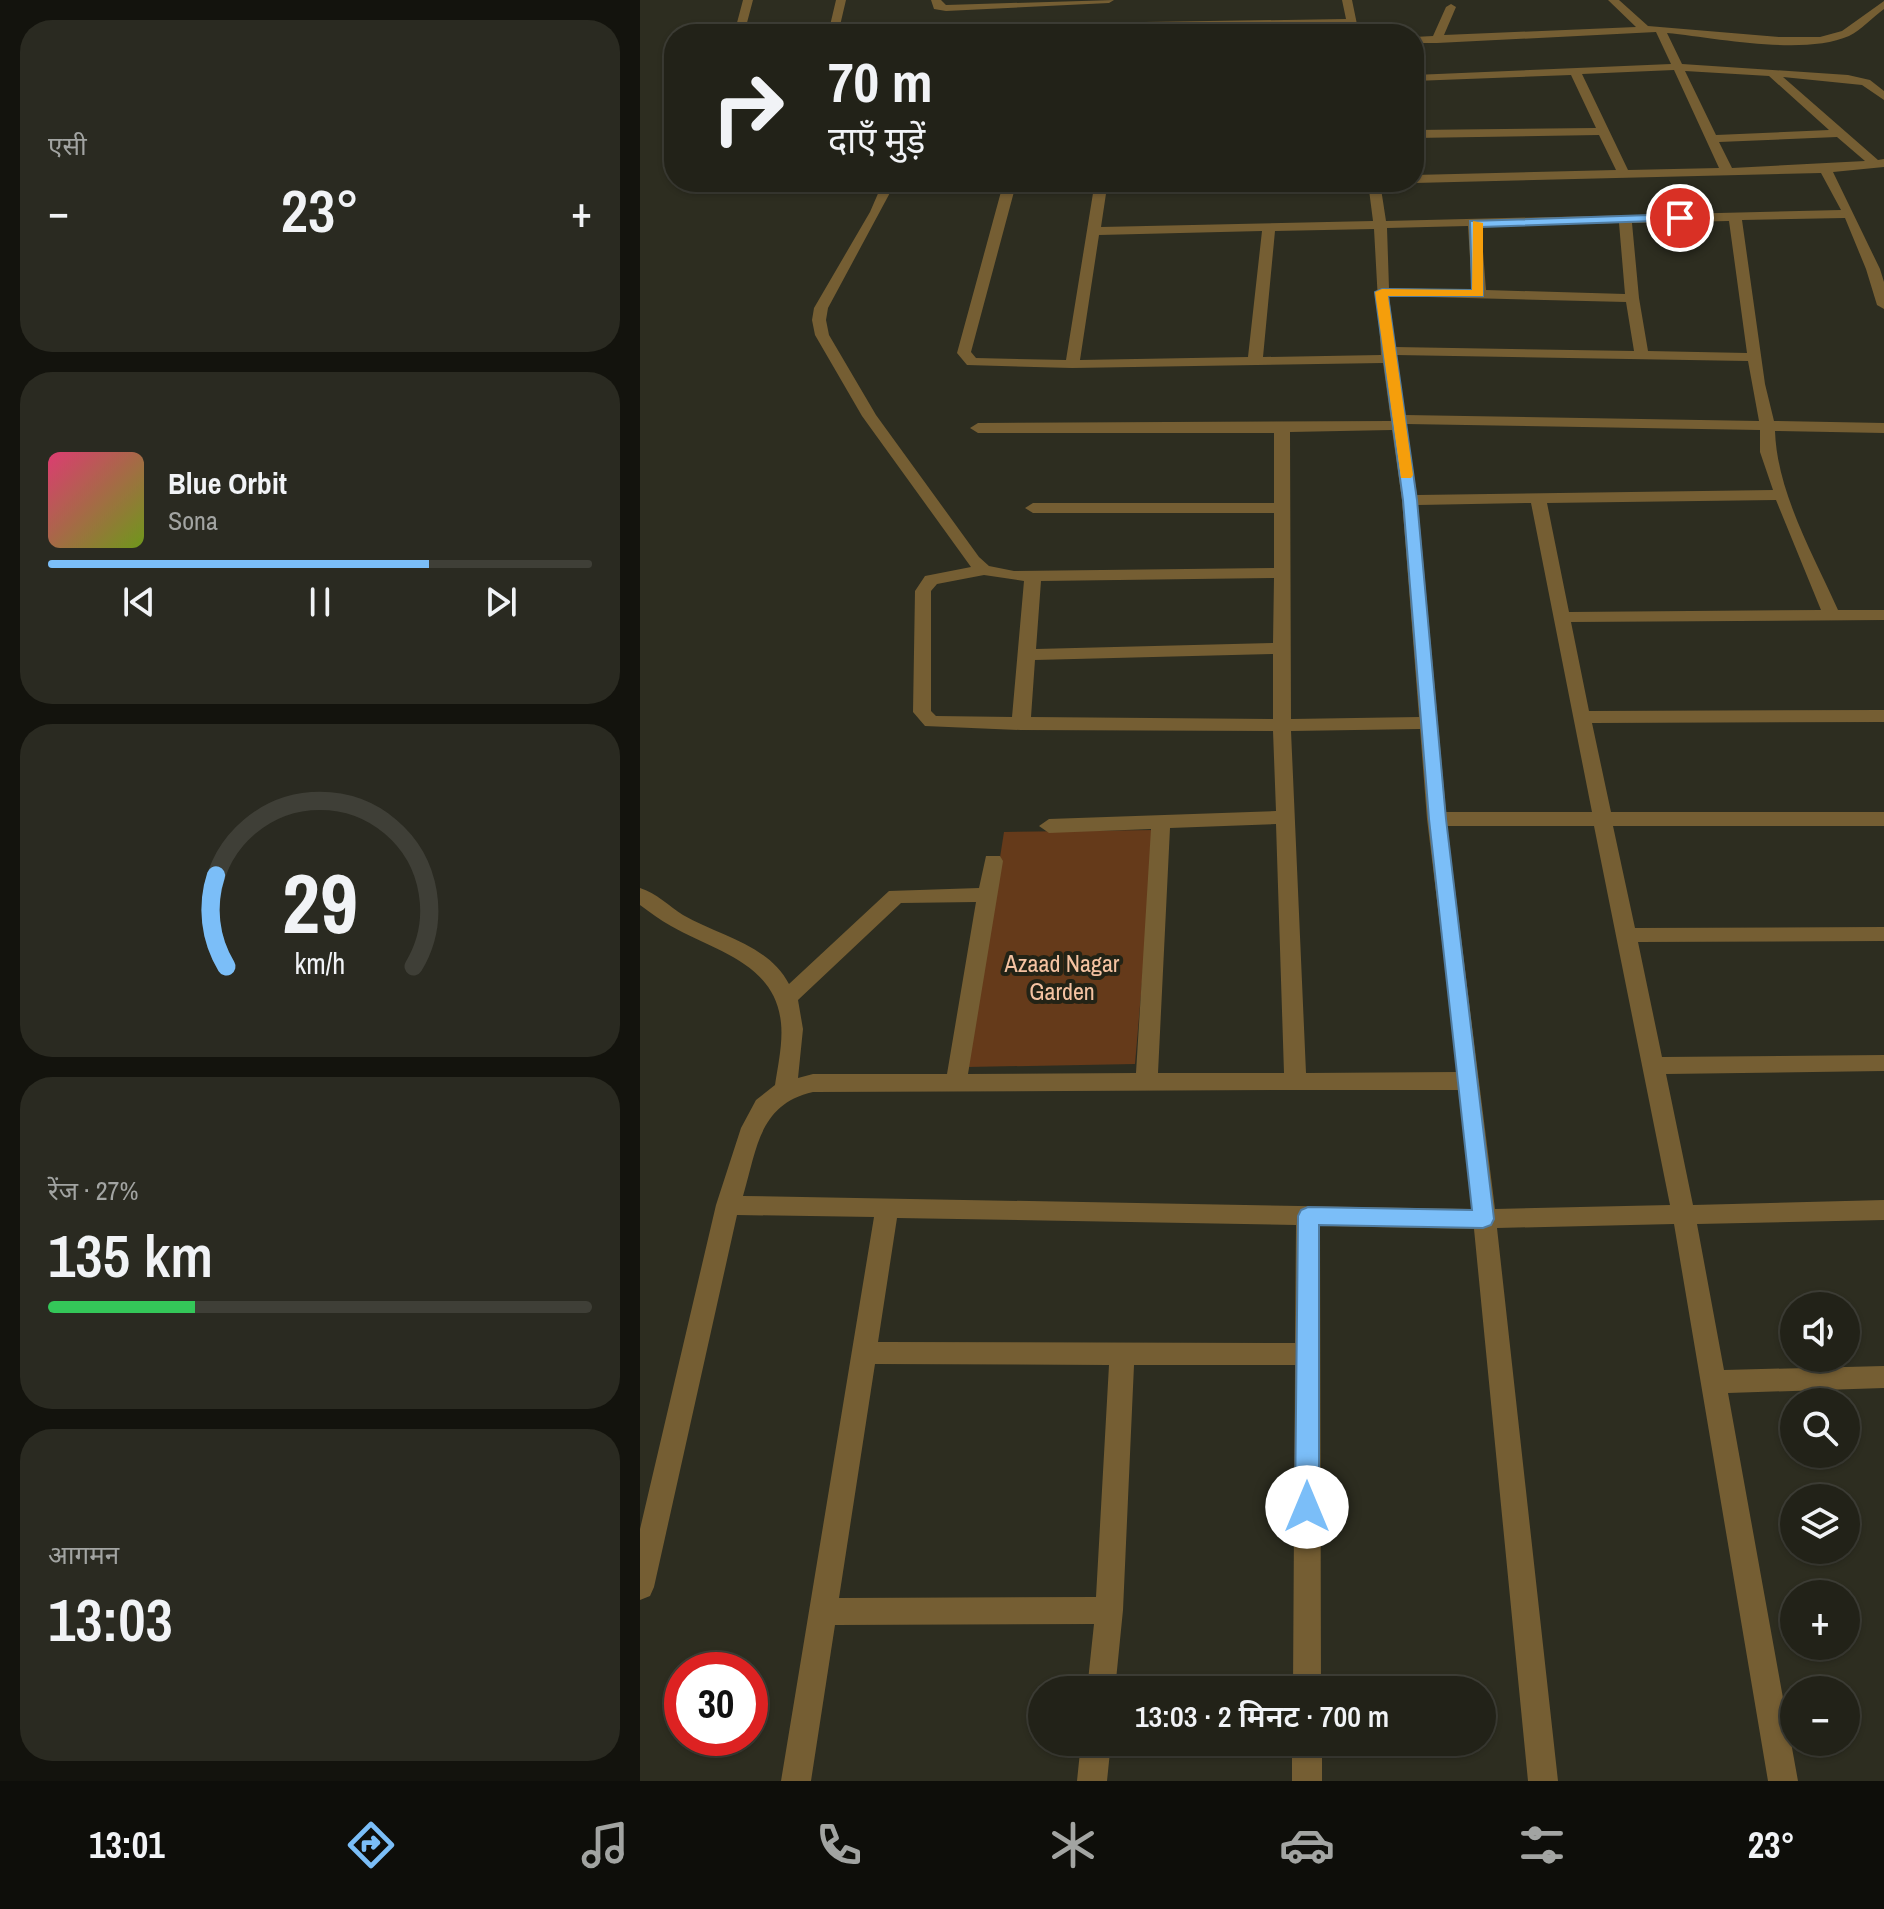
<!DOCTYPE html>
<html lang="hi">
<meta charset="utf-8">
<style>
:root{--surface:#222218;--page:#2a2a21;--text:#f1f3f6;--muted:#a2a4a2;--line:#3f3f37;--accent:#7bbef8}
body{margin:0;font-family:"Archivo Narrow","Noto Sans Devanagari",sans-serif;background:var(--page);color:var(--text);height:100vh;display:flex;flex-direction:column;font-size:30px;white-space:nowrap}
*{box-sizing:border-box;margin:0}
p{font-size:26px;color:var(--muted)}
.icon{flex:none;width:44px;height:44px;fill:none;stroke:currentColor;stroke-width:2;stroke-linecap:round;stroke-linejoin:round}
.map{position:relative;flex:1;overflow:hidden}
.panel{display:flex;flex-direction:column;gap:20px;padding:20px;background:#13130d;width:640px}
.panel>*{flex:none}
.hud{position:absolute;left:24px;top:24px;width:760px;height:168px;border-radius:32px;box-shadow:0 2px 6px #0004,0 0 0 2px var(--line);background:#222218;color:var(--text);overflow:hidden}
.buttons{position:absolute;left:1140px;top:1292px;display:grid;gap:16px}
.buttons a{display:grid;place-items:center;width:80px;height:80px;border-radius:50%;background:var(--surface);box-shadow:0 2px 6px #0004,0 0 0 2px var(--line);font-size:40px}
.speed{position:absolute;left:24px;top:1652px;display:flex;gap:16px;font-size:40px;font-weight:700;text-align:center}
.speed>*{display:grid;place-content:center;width:104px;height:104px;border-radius:50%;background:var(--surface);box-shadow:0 2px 6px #0004,0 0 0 2px var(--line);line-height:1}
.speed .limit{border:12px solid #d22;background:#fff;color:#111}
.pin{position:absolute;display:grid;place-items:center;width:68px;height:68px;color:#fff;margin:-34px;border:4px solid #fff;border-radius:50%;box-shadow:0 2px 8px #0007}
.me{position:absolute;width:88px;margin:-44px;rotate:0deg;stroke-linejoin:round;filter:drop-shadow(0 0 6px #0008)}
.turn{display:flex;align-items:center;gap:28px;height:168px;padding:0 32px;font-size:36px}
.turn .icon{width:104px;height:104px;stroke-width:2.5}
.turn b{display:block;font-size:56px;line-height:68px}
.big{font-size:60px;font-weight:600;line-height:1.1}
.panel .card{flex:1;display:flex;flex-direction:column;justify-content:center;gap:12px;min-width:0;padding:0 28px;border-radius:32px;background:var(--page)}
.panel .dial{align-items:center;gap:0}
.dial svg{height:208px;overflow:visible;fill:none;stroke:var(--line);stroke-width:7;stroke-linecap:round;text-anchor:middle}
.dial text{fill:var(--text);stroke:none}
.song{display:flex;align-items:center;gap:24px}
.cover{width:96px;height:96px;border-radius:12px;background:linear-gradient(135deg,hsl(340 70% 55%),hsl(80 70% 35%))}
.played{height:8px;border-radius:4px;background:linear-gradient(90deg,var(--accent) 70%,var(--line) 70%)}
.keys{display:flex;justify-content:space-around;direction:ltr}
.heat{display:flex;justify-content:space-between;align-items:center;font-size:44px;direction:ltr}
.charge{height:12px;border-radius:6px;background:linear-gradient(90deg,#34c759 27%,var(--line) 0)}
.trip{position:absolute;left:388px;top:1676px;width:468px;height:80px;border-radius:40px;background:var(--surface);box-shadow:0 2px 6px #0004,0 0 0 2px var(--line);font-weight:600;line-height:80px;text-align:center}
.tabs{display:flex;height:128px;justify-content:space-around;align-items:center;background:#0e0e0a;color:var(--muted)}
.tabs .icon{width:56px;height:56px}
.tabs .active{color:var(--accent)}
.tabs b{font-size:36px;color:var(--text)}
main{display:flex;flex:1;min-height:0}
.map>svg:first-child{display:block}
.green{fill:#653a1a}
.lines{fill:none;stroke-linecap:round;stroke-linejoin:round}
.minor{fill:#755e33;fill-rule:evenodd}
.route{fill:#7bbef8;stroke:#507ca1;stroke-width:2}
.slow{fill:#f59e0b}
.labels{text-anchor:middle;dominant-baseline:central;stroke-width:8;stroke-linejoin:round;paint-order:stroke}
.park-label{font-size:24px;fill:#f5c3a2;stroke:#232316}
</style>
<main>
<section class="panel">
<div class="card"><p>एसी</p>
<div class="heat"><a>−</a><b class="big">23°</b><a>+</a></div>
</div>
<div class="card">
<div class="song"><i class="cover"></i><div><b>Blue Orbit</b><p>Sona</p></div></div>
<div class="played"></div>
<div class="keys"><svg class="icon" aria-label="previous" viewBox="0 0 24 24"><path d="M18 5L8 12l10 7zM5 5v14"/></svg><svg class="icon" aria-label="pause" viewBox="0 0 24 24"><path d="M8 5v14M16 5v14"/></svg><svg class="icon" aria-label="next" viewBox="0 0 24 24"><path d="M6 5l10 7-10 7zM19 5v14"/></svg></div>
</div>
<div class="card dial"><svg viewBox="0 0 100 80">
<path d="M14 69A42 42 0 1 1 86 69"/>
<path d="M14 69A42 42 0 0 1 10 34" stroke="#7bbef8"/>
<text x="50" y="56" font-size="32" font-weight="700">29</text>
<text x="50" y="72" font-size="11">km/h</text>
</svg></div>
<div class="card"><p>रेंज · 27%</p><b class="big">135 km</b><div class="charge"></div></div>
<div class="card"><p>आगमन</p><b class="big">13:03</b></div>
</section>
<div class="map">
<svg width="1244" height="1781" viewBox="0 0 1244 1781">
<rect width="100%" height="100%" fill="#2d2d20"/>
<path class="green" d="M515 830 495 1064 327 1067 364 832Z"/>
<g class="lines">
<path class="minor" d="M103 0H113L104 34H94Z
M196 0H206L198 34H188Z
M291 0H301L306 5 474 0 469 3 306 11 294 9Z
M702 0H712L719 34H709L707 25 243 33 238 30 243 27 302 25 706 19Z
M968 0H979L1008 26 1139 37H1180L1202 31 1244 1V9C1233 17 1221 30 1209 36 1163 56 1077 38 1027 33L1042 64 1208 75 1230 80 1244 91V100L1222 85 1143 77 1238 160 1244 159V167L1193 172 1240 269 1244 282V309L1237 305 1226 269 1205 218 1102 220 1125 384 1134 421 1244 423V433L1135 431C1137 492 1173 554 1198 610H1244V620L931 622 949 711 1244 710V722L952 723 971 812H1244V826H973L995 928 1244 927V941L998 942 1022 1057 1244 1055V1071L1026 1074 1053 1205 1244 1200V1220L1057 1224 1084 1370 1244 1366V1388L1088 1393 1158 1781H1128L1034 1224 857 1228 918 1781H888L834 1229 680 1226 681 1690H653L655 1365H494L483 1610 475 1690H447L454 1624 195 1625 171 1781H141L234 1217 97 1215 14 1587 10 1596 0 1600V1529L76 1205 101 1128 116 1100 135 1085C138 1065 143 1043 141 1023 135 963 75 951 31 926 20 920 10 912 0 905V888C16 893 29 906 43 915 79 936 128 944 149 984L249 891 339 888 346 856H360L363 861 328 1074 496 1073 511 829 409 833 399 826 409 819 636 811 633 731 381 730 285 726 273 712 275 591 285 576 331 567 222 416 175 335 172 320 174 308 230 212 243 182H603L597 186 467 187 461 227 733 221 728 182H740L746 221 1201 210 1181 173 774 183 771 182H774V175L976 170 959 135 774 138V130L956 128 931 75 774 81V75L1031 64 1016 32 797 43H774V37L793 36 806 7 811 4 816 7 804 35 996 27ZM1034 70 1079 168 988 170 942 74ZM1045 71 1129 76 1189 130 1076 135ZM1197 137 1225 161 1092 168 1079 142ZM454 187 426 360 336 358 331 352 375 188ZM362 188 317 353 327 365 432 368 743 363 751 421 338 423 330 428 338 433H634V503H393L385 508 393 513H634V568L374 571 349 566 339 557 236 415 189 335 186 320 188 308 252 189ZM1089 221 1107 353 1008 351 999 298 992 223ZM979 223 985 294 846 290 841 226ZM828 226 832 290 749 288 747 228ZM734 229 741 355 623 357 635 231ZM622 231 608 357 440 360 459 235ZM749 296 986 302 994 351 755 347ZM756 355 1108 361 1119 421 765 415ZM766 424 1120 430V452L1133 490 777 495ZM752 430 762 500 779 717 651 719 650 432ZM1136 500 1181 610 929 612 907 503ZM891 503 952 812H806L778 505ZM344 575 384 581 372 717 296 716 291 711V591L297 584ZM634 578 633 643 396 649 401 581ZM633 654V719L391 717 395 660ZM780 729 787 819 818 1072 666 1073 651 731ZM636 824 644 1073H518L530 828ZM807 826H954L1030 1205 855 1209ZM336 902 307 1074H173L158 1078 163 1029 158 1000 261 903ZM650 1090H820L832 1209 103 1196C117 1149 119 1104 173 1092ZM257 1218 656 1225 655 1343 238 1342ZM235 1364 469 1365 456 1597 199 1598Z
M441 1742H471L467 1781H437Z
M652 1742H682V1781H652Z"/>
</g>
<path class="route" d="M1040 214 1046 218 1044 220 841 227 843 296H748L777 500 806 819 854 1219 851 1225 843 1228 679 1225V1507L676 1515 667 1518 659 1515 655 1507 658 1216 661 1210 668 1207 832 1210 789 819 763 500 735 292 742 289 832 290 830 221Z"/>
<path class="slow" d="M833 221 843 223V296H748L773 475 771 478H761L735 292 742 289 832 290Z"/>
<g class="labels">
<g class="park-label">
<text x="422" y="963">Azaad Nagar<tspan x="422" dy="28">Garden</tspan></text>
</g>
</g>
</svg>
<div class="buttons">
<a><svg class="icon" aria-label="sound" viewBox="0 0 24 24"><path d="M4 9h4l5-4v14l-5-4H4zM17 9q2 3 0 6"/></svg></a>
<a><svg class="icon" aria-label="search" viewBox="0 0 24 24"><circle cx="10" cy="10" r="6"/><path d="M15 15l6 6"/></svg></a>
<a><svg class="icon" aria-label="layers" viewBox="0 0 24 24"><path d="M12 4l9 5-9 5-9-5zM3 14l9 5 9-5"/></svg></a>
<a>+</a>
<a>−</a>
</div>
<div class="speed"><div class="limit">30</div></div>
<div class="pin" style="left:1040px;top:218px;background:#d93025"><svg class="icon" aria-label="arrive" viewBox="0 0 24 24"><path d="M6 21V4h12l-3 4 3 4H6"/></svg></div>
<svg class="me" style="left:667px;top:1507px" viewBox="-20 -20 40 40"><circle r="19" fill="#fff"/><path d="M0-13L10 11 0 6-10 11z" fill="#7bbef8"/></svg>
<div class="trip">13:03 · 2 मिनट · 700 m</div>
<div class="hud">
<div class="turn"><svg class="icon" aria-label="right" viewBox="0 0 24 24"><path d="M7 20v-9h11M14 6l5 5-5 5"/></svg><div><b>70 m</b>दाएँ मुड़ें</div></div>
</div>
</div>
</main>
<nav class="tabs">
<b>13:01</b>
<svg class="icon active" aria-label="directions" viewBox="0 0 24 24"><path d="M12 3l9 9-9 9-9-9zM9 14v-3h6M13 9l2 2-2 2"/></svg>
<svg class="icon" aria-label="music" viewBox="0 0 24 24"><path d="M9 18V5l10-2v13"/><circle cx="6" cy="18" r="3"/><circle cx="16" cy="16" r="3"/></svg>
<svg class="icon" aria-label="phone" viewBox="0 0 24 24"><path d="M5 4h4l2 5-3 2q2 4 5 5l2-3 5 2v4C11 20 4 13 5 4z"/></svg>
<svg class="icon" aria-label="climate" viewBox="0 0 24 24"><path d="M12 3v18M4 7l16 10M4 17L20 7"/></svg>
<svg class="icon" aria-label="car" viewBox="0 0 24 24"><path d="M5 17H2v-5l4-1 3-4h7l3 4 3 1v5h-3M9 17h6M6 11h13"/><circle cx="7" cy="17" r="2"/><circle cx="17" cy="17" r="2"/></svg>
<svg class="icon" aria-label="filters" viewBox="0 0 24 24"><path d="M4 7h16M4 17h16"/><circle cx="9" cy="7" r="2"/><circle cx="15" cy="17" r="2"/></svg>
<b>23°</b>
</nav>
